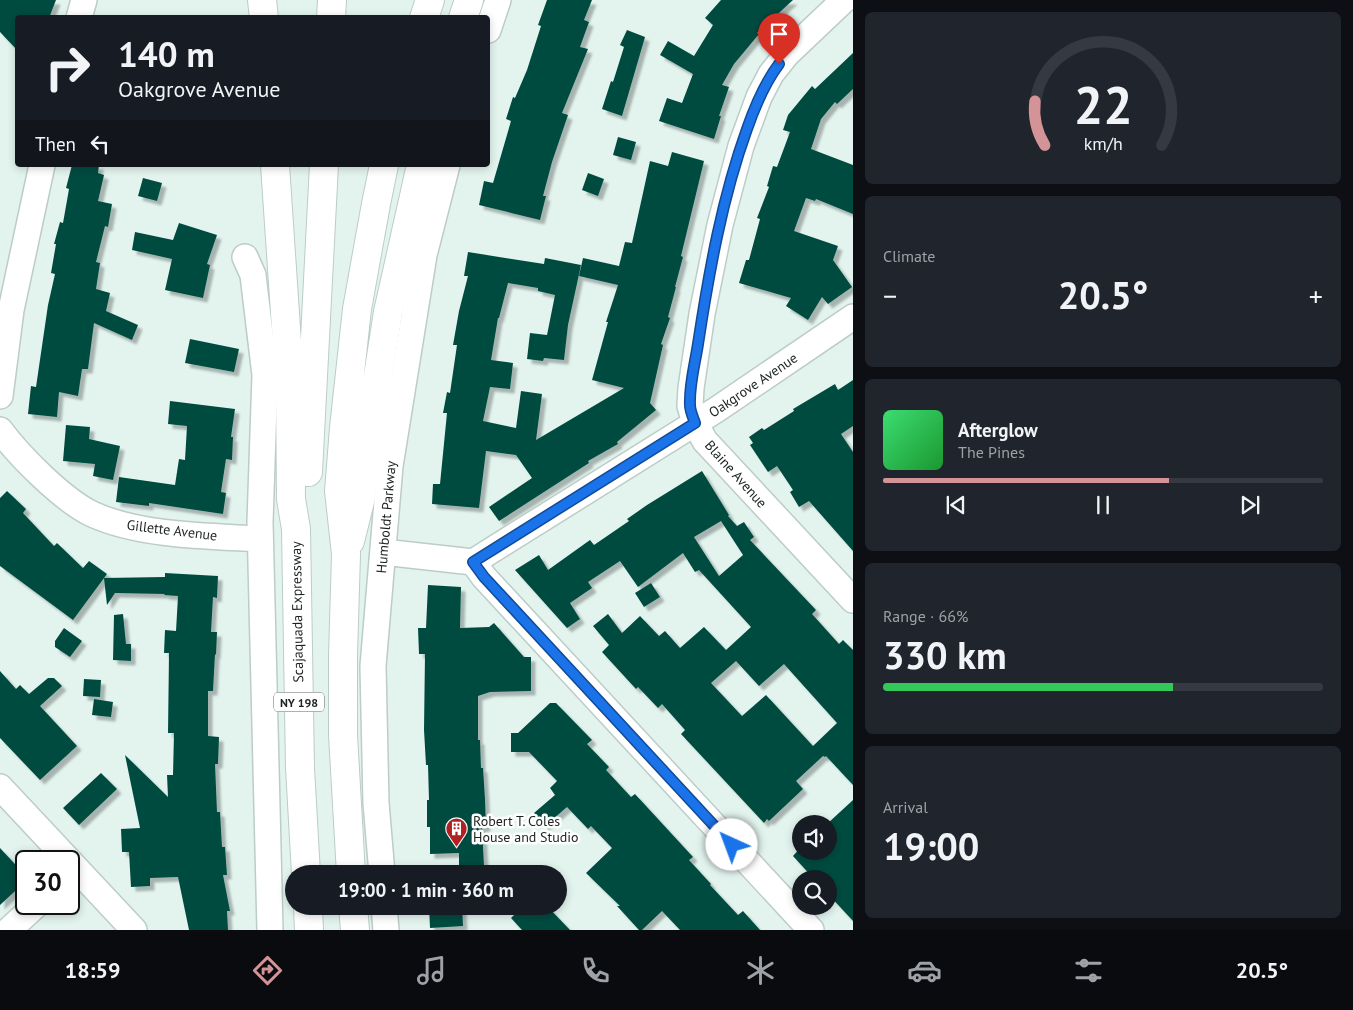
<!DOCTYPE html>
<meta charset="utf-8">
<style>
:root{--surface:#171b24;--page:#20242c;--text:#f1f3f6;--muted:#9ea1a6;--line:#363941;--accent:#d49497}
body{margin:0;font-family:"PT Sans",sans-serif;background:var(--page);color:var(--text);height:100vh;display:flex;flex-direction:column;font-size:19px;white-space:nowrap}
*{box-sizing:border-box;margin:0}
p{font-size:16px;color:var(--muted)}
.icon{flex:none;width:28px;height:28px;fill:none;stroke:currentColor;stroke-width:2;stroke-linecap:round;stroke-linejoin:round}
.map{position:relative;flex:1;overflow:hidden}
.sheet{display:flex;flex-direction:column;gap:12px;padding:12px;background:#0d0f14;width:500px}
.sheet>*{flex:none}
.top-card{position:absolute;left:15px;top:15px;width:475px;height:152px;border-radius:5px;box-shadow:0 2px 8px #0003;background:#171b24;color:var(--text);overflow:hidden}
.buttons{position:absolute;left:792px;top:815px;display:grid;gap:10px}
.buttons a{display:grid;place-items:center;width:45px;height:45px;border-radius:50%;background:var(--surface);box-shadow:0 2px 8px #0003;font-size:25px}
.speed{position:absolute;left:15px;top:850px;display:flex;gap:10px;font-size:25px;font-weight:700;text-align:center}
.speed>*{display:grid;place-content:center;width:65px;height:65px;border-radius:50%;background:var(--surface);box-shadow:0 2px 8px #0003;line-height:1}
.speed .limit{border:2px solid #111;border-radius:8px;background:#fff;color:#111}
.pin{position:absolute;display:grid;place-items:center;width:42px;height:42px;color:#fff;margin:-51px -21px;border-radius:50% 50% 50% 0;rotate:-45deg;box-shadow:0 0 5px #0007}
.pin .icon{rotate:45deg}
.me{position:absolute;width:55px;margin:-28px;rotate:317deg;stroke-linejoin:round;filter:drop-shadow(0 0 4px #0008)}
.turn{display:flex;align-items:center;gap:18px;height:105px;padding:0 20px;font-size:22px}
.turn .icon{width:65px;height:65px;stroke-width:2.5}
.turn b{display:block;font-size:35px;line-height:42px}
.then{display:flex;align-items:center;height:48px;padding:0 20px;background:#0003;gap:10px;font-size:19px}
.big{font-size:38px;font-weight:800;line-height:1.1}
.sheet .tile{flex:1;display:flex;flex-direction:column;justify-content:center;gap:8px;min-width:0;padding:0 18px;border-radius:8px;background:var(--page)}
.sheet .dial{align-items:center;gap:0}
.dial svg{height:130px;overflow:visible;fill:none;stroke:var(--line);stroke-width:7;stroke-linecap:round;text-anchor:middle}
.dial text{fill:var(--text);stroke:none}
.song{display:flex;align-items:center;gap:15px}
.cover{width:60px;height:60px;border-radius:8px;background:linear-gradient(135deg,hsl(140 70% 55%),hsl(130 70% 35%))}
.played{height:5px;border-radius:2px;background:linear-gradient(90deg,var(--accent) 65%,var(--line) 65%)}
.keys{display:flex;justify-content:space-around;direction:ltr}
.heat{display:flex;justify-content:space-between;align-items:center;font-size:28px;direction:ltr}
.charge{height:8px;border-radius:4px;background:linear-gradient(90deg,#34c759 66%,var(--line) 0)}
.trip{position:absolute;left:285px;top:865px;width:282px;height:50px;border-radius:25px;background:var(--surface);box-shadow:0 2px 8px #0003;font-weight:800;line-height:50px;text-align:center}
.dock{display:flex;height:80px;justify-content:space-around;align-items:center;background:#090b0e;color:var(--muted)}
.dock .icon{width:35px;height:35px}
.dock .selected{color:var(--accent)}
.dock b{font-size:22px;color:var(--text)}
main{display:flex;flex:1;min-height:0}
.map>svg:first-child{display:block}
.building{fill:#014c3f;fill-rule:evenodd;filter:url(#shadow)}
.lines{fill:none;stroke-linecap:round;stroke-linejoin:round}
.minor-casing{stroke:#bcccc7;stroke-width:28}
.highway-casing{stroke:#bcccc7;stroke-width:30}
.minor{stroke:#fff;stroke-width:25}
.highway{stroke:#fff;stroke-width:28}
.route-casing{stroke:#114b97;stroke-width:12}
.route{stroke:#1a73e8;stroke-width:9}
.labels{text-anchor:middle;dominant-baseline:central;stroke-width:5;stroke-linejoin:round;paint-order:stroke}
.shield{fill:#fff;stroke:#606463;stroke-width:1}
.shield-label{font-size:12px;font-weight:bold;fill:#1c2220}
.street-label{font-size:14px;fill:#1c2220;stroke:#fff}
.poi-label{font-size:14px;fill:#1c2220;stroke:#fff;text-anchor:start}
</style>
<main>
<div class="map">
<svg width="853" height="930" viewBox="0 0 853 930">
<defs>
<filter id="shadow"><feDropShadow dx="4.5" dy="4.5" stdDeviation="1" flood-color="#0004"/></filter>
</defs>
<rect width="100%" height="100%" fill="#e3f4ef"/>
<path class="building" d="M0 0H56L49 18H18V51L0 32Z
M547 0H592L584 20 589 22 580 47 588 49 562 113 568 115 552 162 543 196H546L540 220 479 205 484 181 493 183 511 121 506 119 513 97 515 98 527 70 541 26 538 25Z
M721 0H793L757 33 759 34 734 64 722 85 729 87 719 116H721L714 139 659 121 667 98 682 103 693 74 660 55 668 41 694 56 713 25 705 18Z
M627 30 645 37 622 116 602 109 611 81 613 82 624 47 620 45Z
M853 53V89L837 104 835 102 821 119 811 149 853 165V214L816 199 815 201 806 198 794 231 838 246 833 260 852 287 828 304 822 297 808 320 786 306 791 298 739 283 746 260H749L760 219 757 218 769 187 767 186 773 166 777 167 790 132 783 130 788 115 812 86 815 89Z
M618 137 636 142 631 160 613 155Z
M672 152 704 161 681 256 683 257 675 287H676L668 317 670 318 661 344 663 345 650 403 656 410 617 442 618 444 588 461 589 463 499 521 489 507 532 478 516 455 486 451 479 508 432 504 433 484H440L447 413H443L447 392 450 393 457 345H453L459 311 468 276H464L468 252 544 264 545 258 581 265 568 325 564 360 544 358 543 361 527 359 530 333 547 335 555 295 538 291V288L508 283 499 318H498L491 360 513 363 510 389 490 387 483 421 516 428 521 391 542 394 536 440 624 388 592 380 608 322H606L618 285 579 276 583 258 619 266 625 242 632 243 650 161 668 166Z
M72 165H99L98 173 104 175 98 201 112 204 108 227 105 226 96 262 100 263 96 289 110 293 106 311 138 325 132 340 94 323 88 369H82L78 396 59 392 57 417 28 414 31 386 36 387 48 305 55 274 51 273 56 244H54L60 222 63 223 69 189 66 188Z
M588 173 604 179 598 196 582 190Z
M143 178 162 183 157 201 138 196Z
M179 223 217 235 207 264 210 265 203 298 165 290 172 259 132 250 135 232 173 240Z
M190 339 239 349 234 372 185 363Z
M853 380V426L841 434 853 452V551L809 501 799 507 790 492 793 490 777 466 768 472 750 445 753 443 749 437 762 428 764 430 794 411 793 409 835 384 838 390Z
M170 401 235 409 231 437H233L232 460 226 459 221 492 226 493 223 514 149 503V506L116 502 119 477 175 485 179 459 185 460 187 426 168 424Z
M66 425 90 427 89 439 120 446 113 480 93 476 95 464 63 461Z
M702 471 729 515 728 516 737 526 744 522 754 537 750 540 816 610 812 614 839 644 843 640 853 650V785L826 756 825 757 823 756 796 781 803 789 769 821 767 819 764 823 681 734 685 730 662 704 658 708 638 687 636 689 602 652 609 645 593 626 608 614 622 633 640 616 659 636 665 631 680 648 704 627 726 650 751 627 699 570 695 572 683 553 638 587 620 561 588 582 592 588 570 603 580 619 567 628 515 570 539 555 548 570 590 540 594 545 629 521 627 519 647 505ZM721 521 743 555 719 576 694 537ZM736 661 759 686 784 664 837 723 813 746 766 695 742 716 711 683Z
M7 491 26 509 23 513 54 546 57 543 83 568 89 561 107 574 73 620 0 566V498Z
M165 573 218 576 217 598 213 597 211 632H217L216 655 215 654 213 691H208V736L219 737 218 764H215L217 812H220L222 847H225L227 875H223L230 911H227L228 930H189L178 877 150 878V886L131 887 129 852H122L121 829 140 828 125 755 168 797 167 775H173L174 733H168L169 653H164L165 630 176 631 178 596 164 595 165 594 115 593 107 605 104 578 165 577Z
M651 583 660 597 644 607 635 593Z
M428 585 461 587 460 628 489 627 494 623 524 657H531V691L490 692 478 696V740H480L481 768H483L485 799 486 827H482L484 866 459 867V853L430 854V827H427V800H429L428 765H426L424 730 425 654H419L418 628H426Z
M123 614 126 644H131V661L113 660 114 615Z
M64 628 82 641 70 657 55 647V641Z
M0 671 16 689 20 685 29 694 48 678H54L62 686 40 706 77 746 40 780 0 738Z
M84 679 101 680 100 697 83 696Z
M94 699 113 702 111 717 92 715Z
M550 703H556L592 740 587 744 609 767 606 770 631 797 635 794 693 857 689 860 711 884 710 885 738 915 743 911 760 930H680L662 911 642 930H639L617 906H620L586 873 612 848 591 826 588 829 567 807 545 826 534 813 555 795 550 788 557 781 529 752H511V733H518Z
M101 773 117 789 79 825 63 808Z
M853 800V921L829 895V879H814L793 856 801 847V851H829V824H827Z
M0 848 26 876V881L0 905Z
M429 906H462L463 926 430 928Z
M523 906H547L570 930H522L511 918Z"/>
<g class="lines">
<defs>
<path id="minor" d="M844 0 787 54 771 74 759 97 741 146 720 225 702 314 691 388 690 406 695 423 705 441 853 600
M79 18 84 0
M488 30 498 0
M245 257 253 275 265 375 260 522 270 930
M0 396 11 310 42 165
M0 430C19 456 63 500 92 514 140 536 207 536 260 539
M383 552 473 562
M473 562 484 577 811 930
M473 562 716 410 853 317
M0 787 134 930
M382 874 376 803 373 666 390 466 424 255 447 165
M384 906 386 930
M9 930 37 904"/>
<path id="highway" d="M262 0 264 18
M331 18 332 0
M424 18 430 0
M463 18 469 0
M275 165 290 387 291 499 296 529 300 768 306 874
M308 472 324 165
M350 541 361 497 367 447 388 312 421 165
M351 874 343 735V656L346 554 339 491 344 428 357 309 376 204 384 165
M308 906 309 930
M353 906 355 930"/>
</defs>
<use href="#minor" class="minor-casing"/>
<use href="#highway" class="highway-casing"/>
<use href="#minor" class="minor"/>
<use href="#highway" class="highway"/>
</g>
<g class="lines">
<defs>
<path id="route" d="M732 845 484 577 473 562 695 423C693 417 690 411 690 405 689 385 695 364 698 344 709 272 722 198 747 129 755 106 764 84 779 64"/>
</defs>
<use href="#route" class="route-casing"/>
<use href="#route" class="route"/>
</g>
<defs>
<symbol id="building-pin" viewBox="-11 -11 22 30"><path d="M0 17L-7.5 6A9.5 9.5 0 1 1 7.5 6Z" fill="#b12022" stroke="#fff"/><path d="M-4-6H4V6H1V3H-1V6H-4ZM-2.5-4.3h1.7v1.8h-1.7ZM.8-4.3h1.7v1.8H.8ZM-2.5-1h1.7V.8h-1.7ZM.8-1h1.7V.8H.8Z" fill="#fff"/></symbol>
</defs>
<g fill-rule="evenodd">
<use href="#building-pin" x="444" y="816" width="25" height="34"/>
</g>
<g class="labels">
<rect class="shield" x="274" y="692.5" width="50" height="19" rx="4"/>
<g class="shield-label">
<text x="299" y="702">NY 198</text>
</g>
<g class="street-label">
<text transform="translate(753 385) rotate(-34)">Oakgrove Avenue</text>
<text transform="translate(736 474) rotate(48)">Blaine Avenue</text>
<text transform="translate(386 517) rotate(-85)">Humboldt Parkway</text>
<text transform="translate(172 530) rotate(7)">Gillette Avenue</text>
<text transform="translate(297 612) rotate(-91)">Scajaquada Expressway</text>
</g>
<g class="poi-label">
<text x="473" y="821">Robert T. Coles<tspan x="473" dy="16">House and Studio</tspan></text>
</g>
</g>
</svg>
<div class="buttons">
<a><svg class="icon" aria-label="sound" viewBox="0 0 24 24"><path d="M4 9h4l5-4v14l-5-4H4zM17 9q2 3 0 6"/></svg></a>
<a><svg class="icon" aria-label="search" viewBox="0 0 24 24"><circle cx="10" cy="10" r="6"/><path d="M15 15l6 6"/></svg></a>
</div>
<div class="speed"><div class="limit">30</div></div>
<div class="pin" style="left:779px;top:64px;background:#d93025"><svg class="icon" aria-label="arrive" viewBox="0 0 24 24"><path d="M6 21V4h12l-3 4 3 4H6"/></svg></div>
<svg class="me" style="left:732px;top:845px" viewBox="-20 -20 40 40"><circle r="19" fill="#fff"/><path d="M0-13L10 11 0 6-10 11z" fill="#1a73e8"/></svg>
<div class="trip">19:00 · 1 min · 360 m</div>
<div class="top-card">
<div class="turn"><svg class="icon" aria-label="right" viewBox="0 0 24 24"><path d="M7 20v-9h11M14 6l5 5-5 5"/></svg><div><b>140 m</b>Oakgrove Avenue</div></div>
<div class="then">Then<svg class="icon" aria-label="left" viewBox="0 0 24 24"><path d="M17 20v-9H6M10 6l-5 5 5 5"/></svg></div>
</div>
</div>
<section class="sheet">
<div class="tile dial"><svg viewBox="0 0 100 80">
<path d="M14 69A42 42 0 1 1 86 69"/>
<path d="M14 69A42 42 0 0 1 8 42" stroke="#d49497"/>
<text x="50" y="56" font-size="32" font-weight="700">22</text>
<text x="50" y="72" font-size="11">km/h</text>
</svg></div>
<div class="tile"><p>Climate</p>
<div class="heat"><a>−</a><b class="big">20.5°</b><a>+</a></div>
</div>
<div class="tile">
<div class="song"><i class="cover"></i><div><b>Afterglow</b><p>The Pines</p></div></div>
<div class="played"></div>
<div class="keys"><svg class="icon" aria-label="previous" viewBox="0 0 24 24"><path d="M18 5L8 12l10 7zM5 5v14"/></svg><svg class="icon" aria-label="pause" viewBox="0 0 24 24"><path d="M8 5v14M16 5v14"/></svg><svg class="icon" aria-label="next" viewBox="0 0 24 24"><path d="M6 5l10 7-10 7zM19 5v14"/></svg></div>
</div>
<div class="tile"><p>Range · 66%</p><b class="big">330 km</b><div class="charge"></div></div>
<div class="tile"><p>Arrival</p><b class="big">19:00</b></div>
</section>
</main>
<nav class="dock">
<b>18:59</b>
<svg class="icon selected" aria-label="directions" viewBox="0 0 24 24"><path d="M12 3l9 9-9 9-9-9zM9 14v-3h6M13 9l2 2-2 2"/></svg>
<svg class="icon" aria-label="music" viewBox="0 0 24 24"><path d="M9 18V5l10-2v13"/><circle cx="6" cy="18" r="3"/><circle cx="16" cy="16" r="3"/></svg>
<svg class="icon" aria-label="phone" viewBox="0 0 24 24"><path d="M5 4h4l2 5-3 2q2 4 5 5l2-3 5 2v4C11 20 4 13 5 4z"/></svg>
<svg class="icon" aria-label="climate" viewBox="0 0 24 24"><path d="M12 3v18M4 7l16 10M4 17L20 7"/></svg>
<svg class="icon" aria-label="car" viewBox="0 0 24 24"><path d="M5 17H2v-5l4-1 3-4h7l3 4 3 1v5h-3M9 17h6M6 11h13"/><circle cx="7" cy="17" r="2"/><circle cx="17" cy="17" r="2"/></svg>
<svg class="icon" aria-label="filters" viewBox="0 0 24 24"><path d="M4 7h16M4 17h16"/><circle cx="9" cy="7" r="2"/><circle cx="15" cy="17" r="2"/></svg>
<b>20.5°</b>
</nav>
